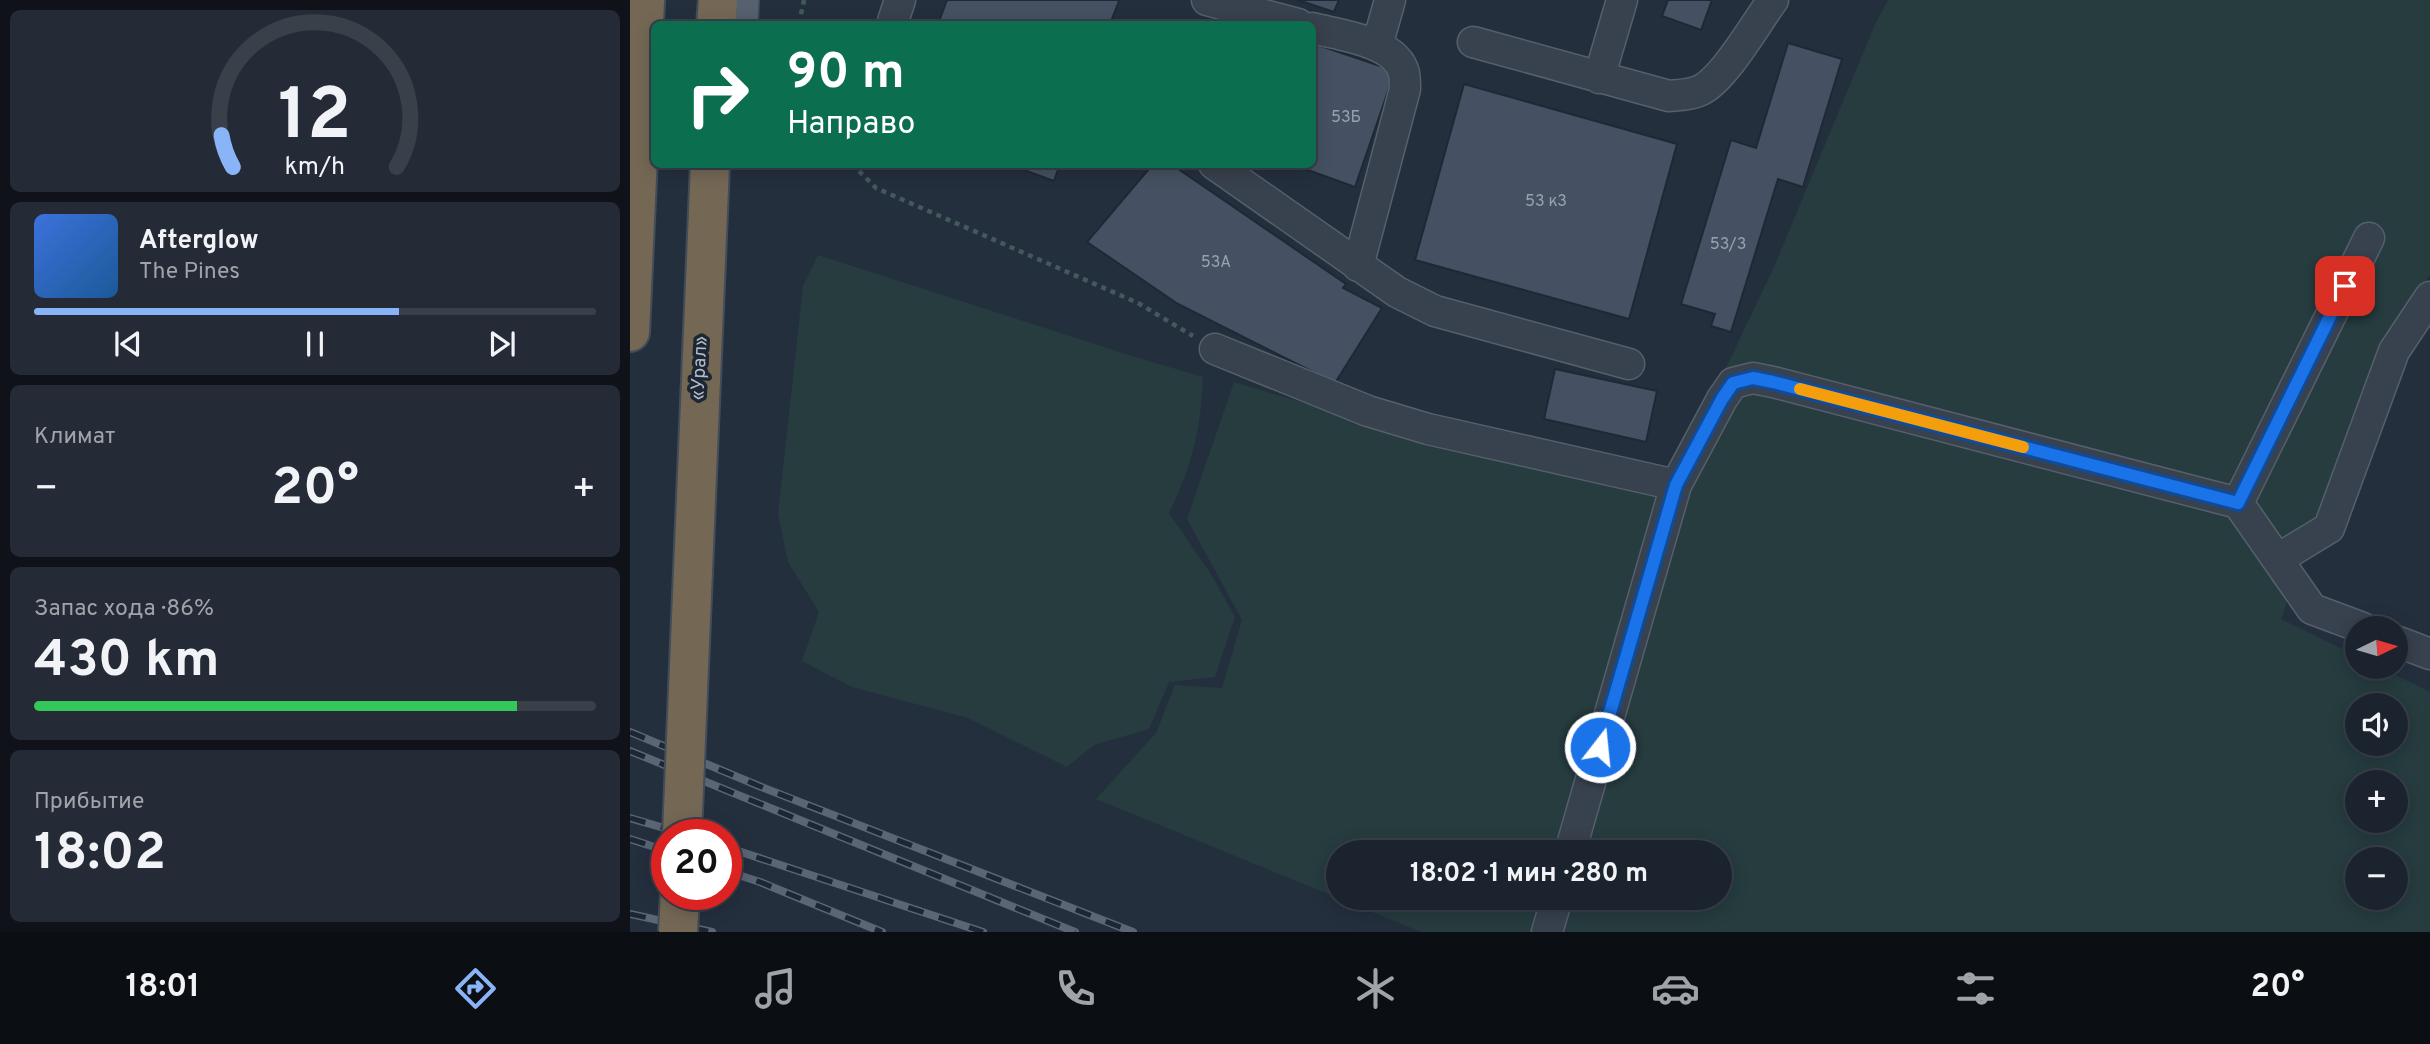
<!DOCTYPE html>
<html lang="ru">
<meta charset="utf-8">
<style>
:root{--surface:#1b232e;--page:#242b36;--text:#f1f3f6;--muted:#a0a4aa;--line:#39404a;--accent:#8ab4f8}
body{margin:0;font-family:Overpass,sans-serif;background:var(--page);color:var(--text);height:100vh;display:flex;flex-direction:column;font-size:26px;white-space:nowrap}
*{box-sizing:border-box;margin:0}
p{font-size:23px;color:var(--muted)}
.icon{flex:none;width:38px;height:38px;fill:none;stroke:currentColor;stroke-width:2;stroke-linecap:round;stroke-linejoin:round}
.map{position:relative;flex:1;overflow:hidden}
.drawer{display:flex;flex-direction:column;gap:10px;padding:10px;background:#0f1319;width:630px}
.drawer>*{flex:none}
.hud{position:absolute;left:21px;top:21px;width:665px;height:147px;border-radius:10px;box-shadow:0 4px 18px #0003,0 0 0 2px var(--line);background:#0b6e4f;color:#fff;overflow:hidden}
.needle{width:46px;rotate:85deg}
.controls{position:absolute;left:1715px;top:616px;display:grid;gap:14px}
.controls a{display:grid;place-items:center;width:63px;height:63px;border-radius:50%;background:var(--surface);box-shadow:0 4px 18px #0003,0 0 0 2px var(--line);font-size:35px}
.speed{position:absolute;left:21px;top:819px;display:flex;gap:14px;font-size:35px;font-weight:700;text-align:center}
.speed>*{display:grid;place-content:center;width:91px;height:91px;border-radius:50%;background:var(--surface);box-shadow:0 4px 18px #0003,0 0 0 2px var(--line);line-height:1}
.speed .limit{border:10px solid #d22;background:#fff;color:#111}
.pin{position:absolute;display:grid;place-items:center;width:60px;height:60px;color:#fff;margin:-30px;border-radius:14px;box-shadow:0 4px 10px #0006}
.me{position:absolute;width:77px;margin:-38px;rotate:16deg;stroke-linejoin:round;filter:drop-shadow(0 0 5px #0008)}
.turn{display:flex;align-items:center;gap:24px;height:147px;padding:0 21px;font-size:32px}
.turn .icon{width:91px;height:91px;stroke-width:2.5}
.turn b{display:block;font-size:49px;line-height:60px}
.big{font-size:52px;font-weight:700;line-height:1.1}
.drawer .tile{flex:1;display:flex;flex-direction:column;justify-content:center;gap:10px;min-width:0;padding:0 24px;border-radius:10px;background:var(--page)}
.drawer .dial{align-items:center;gap:0}
.dial svg{height:182px;overflow:visible;fill:none;stroke:var(--line);stroke-width:7;stroke-linecap:round;text-anchor:middle}
.dial text{fill:var(--text);stroke:none}
.song{display:flex;align-items:center;gap:21px}
.cover{width:84px;height:84px;border-radius:10px;background:linear-gradient(135deg,hsl(220 70% 55%),hsl(210 70% 35%))}
.played{height:7px;border-radius:4px;background:linear-gradient(90deg,var(--accent) 65%,var(--line) 65%)}
.keys{display:flex;justify-content:space-around;direction:ltr}
.heat{display:flex;justify-content:space-between;align-items:center;font-size:38px;direction:ltr}
.charge{height:10px;border-radius:5px;background:linear-gradient(90deg,#34c759 86%,var(--line) 0)}
.trip{position:absolute;left:696px;top:840px;width:406px;height:70px;border-radius:35px;background:var(--surface);box-shadow:0 4px 18px #0003,0 0 0 2px var(--line);font-weight:700;line-height:70px;text-align:center}
.dock{display:flex;height:112px;justify-content:space-around;align-items:center;background:#0b0e12;color:var(--muted)}
.dock .icon{width:49px;height:49px}
.dock .selected{color:var(--accent)}
.dock b{font-size:32px;color:var(--text)}
main{display:flex;flex:1;min-height:0}
.map>svg:first-child{display:block}
.green{fill:#263c3f;fill-rule:evenodd}
.building{fill:#455162;stroke:#1f2835;stroke-width:2}
.lines{fill:none;stroke-linecap:round;stroke-linejoin:round}
.minor-casing{stroke:#565f6c;stroke-width:33}
.major-casing{stroke:#414a57;stroke-width:40}
.highway-casing{stroke:#434c59;stroke-width:42}
.path{stroke:#44595c;stroke-width:4.5;stroke-dasharray:5 5;stroke-linecap:butt}
.minor{stroke:#38414e;stroke-width:30}
.major{stroke:#56606e;stroke-width:37}
.highway{stroke:#746855;stroke-width:38}
.rail-casing{stroke:#5a6575;stroke-width:8}
.rail{stroke:#1d2633;stroke-width:5;stroke-dasharray:16;stroke-linecap:butt}
.highway-bridge-casing{stroke:#434c59;stroke-width:42;stroke-linecap:butt}
.highway-bridge{stroke:#746855;stroke-width:38}
.route-casing{stroke:#114b97;stroke-width:18}
.route{stroke:#1a73e8;stroke-width:12}
.slow{stroke:#f59e0b;stroke-width:12}
.labels{text-anchor:middle;dominant-baseline:central;stroke-width:7;stroke-linejoin:round;paint-order:stroke}
.number-label{font-size:16px;fill:#98a1af}
.street-label{font-size:19px;fill:#b4bcc9;stroke:#1d2633}
</style>
<main>
<section class="drawer">
<div class="tile dial"><svg viewBox="0 0 100 80">
<path d="M14 69A42 42 0 1 1 86 69"/>
<path d="M14 69A42 42 0 0 1 9 55" stroke="#8ab4f8"/>
<text x="50" y="56" font-size="32" font-weight="700">12</text>
<text x="50" y="72" font-size="11">km/h</text>
</svg></div>
<div class="tile">
<div class="song"><i class="cover"></i><div><b>Afterglow</b><p>The Pines</p></div></div>
<div class="played"></div>
<div class="keys"><svg class="icon" aria-label="previous" viewBox="0 0 24 24"><path d="M18 5L8 12l10 7zM5 5v14"/></svg><svg class="icon" aria-label="pause" viewBox="0 0 24 24"><path d="M8 5v14M16 5v14"/></svg><svg class="icon" aria-label="next" viewBox="0 0 24 24"><path d="M6 5l10 7-10 7zM19 5v14"/></svg></div>
</div>
<div class="tile"><p>Климат</p>
<div class="heat"><a>−</a><b class="big">20°</b><a>+</a></div>
</div>
<div class="tile"><p>Запас хода · 86%</p><b class="big">430 km</b><div class="charge"></div></div>
<div class="tile"><p>Прибытие</p><b class="big">18:02</b></div>
</section>
<div class="map">
<svg width="1800" height="932" viewBox="0 0 1800 932">
<rect width="100%" height="100%" fill="#242f3e"/>
<path class="green" d="M1258 0H1800V275L1752 338 1651 619 1727 656V667H1749L1800 692V932H791L466 799 526 733 545 685 592 688 612 620 557 519 604 382 791 438 1044 477 1144 267 1246 22ZM1727 705H1766V744H1727ZM1727 782H1766V821H1727ZM709 852H1090V898H709ZM1727 859H1766V898H1727Z
M188 255 502 356 573 377C571 430 562 465 539 513L581 574 605 617 585 677 539 682 519 729 464 745 437 767 338 718 222 687 172 661 189 612 158 562 148 514 173 286Z"/>
<path class="building" d="M317 0H487L489 1 480 24H308Z
M668 0H709L704 12Z
M1038 0H1082L1071 30 1032 16Z
M682 43 765 71 725 187 661 164H682Z
M1158 43 1212 59 1173 187 1148 179 1101 332 1081 326 1085 314 1051 304 1101 140 1126 148Z
M834 84 1047 144 999 319 785 260Z
M378 164H430L424 181Z
M523 164H541L716 284 713 288 752 308 705 383 548 304 457 242Z
M925 369 1027 391 1016 442 914 419Z"/>
<g class="lines">
<defs>
<path id="minor" d="M577 0 668 24
M263 21 270 0
M682 28C709 35 766 41 774 73 775 78 775 84 775 89L728 266
M843 42 1039 96C1050 95 1061 95 1071 90 1095 78 1126 23 1143 0
M747 46 760 0
M969 78 992 0
M584 164 767 292 805 311 999 364
M585 349 738 411 798 429 1046 485
M1608 503 1739 238
M1648 559 1699 528 1764 351 1800 297
M1766 641 1800 654
M940 852 1046 485 1092 399 1103 383 1123 378 1143 382 1608 503 1682 609 1733 628
M917 932 927 898"/>
<path id="major" d="M109 24 110 0"/>
<path id="highway" d="M86 24 88 0
M0 332 15 0
M63 571 80 164"/>
</defs>
<use href="#minor" class="minor-casing"/>
<use href="#major" class="major-casing"/>
<use href="#highway" class="highway-casing"/>
<path class="path" d="M169 24 174 0
M222 164 246 188 508 303 563 336"/>
<use href="#minor" class="minor"/>
<use href="#major" class="major"/>
<use href="#highway" class="highway"/>
<defs>
<path id="rail" d="M0 732 129 786 503 932
M0 751 445 932
M0 818 58 835
M0 839 37 851
M96 847 353 932
M96 871 130 882 252 932
M0 914 82 932"/>
</defs>
<use href="#rail" class="rail-casing"/>
<use href="#rail" class="rail"/>
<defs>
<path id="highway-bridge" d="M52 835 63 571
M48 932 50 894"/>
</defs>
<use href="#highway-bridge" class="highway-bridge-casing"/>
<use href="#highway-bridge" class="highway-bridge"/>
</g>
<g class="lines">
<defs>
<path id="route" d="M970 747 1046 485 1092 399 1103 383 1123 378 1143 382 1608 503 1715 286"/>
</defs>
<use href="#route" class="route-casing"/>
<use href="#route" class="route"/>
<path class="slow" d="M1170 389 1393 447"/>
</g>
<g class="labels">
<g class="number-label">
<text x="716" y="118">53Б</text>
<text x="916" y="202">53 к3</text>
<text x="1098" y="245">53/3</text>
<text x="586" y="263">53А</text>
</g>
<g class="street-label">
<text transform="translate(70 368) rotate(-87)">«Урал»</text>
</g>
</g>
</svg>
<div class="controls">
<a><svg class="needle" viewBox="-14 -14 28 28"><path d="M0-13l5 13h-10z" fill="#e53935"/><path d="M0 13l5-13h-10z" fill="#a0a4aa"/></svg></a>
<a><svg class="icon" aria-label="sound" viewBox="0 0 24 24"><path d="M4 9h4l5-4v14l-5-4H4zM17 9q2 3 0 6"/></svg></a>
<a>+</a>
<a>−</a>
</div>
<div class="speed"><div class="limit">20</div></div>
<div class="pin" style="left:1715px;top:286px;background:#d93025"><svg class="icon" aria-label="arrive" viewBox="0 0 24 24"><path d="M6 21V4h12l-3 4 3 4H6"/></svg></div>
<svg class="me" style="left:970px;top:747px" viewBox="-20 -20 40 40"><circle r="17" fill="#1a73e8" stroke="#fff" stroke-width="3"/><path d="M0-11L8 9 0 5-8 9z" fill="#fff"/></svg>
<div class="trip">18:02 · 1 мин · 280 m</div>
<div class="hud">
<div class="turn"><svg class="icon" aria-label="right" viewBox="0 0 24 24"><path d="M7 20v-9h11M14 6l5 5-5 5"/></svg><div><b>90 m</b>Направо</div></div>
</div>
</div>
</main>
<nav class="dock">
<b>18:01</b>
<svg class="icon selected" aria-label="directions" viewBox="0 0 24 24"><path d="M12 3l9 9-9 9-9-9zM9 14v-3h6M13 9l2 2-2 2"/></svg>
<svg class="icon" aria-label="music" viewBox="0 0 24 24"><path d="M9 18V5l10-2v13"/><circle cx="6" cy="18" r="3"/><circle cx="16" cy="16" r="3"/></svg>
<svg class="icon" aria-label="phone" viewBox="0 0 24 24"><path d="M5 4h4l2 5-3 2q2 4 5 5l2-3 5 2v4C11 20 4 13 5 4z"/></svg>
<svg class="icon" aria-label="climate" viewBox="0 0 24 24"><path d="M12 3v18M4 7l16 10M4 17L20 7"/></svg>
<svg class="icon" aria-label="car" viewBox="0 0 24 24"><path d="M5 17H2v-5l4-1 3-4h7l3 4 3 1v5h-3M9 17h6M6 11h13"/><circle cx="7" cy="17" r="2"/><circle cx="17" cy="17" r="2"/></svg>
<svg class="icon" aria-label="filters" viewBox="0 0 24 24"><path d="M4 7h16M4 17h16"/><circle cx="9" cy="7" r="2"/><circle cx="15" cy="17" r="2"/></svg>
<b>20°</b>
</nav>
